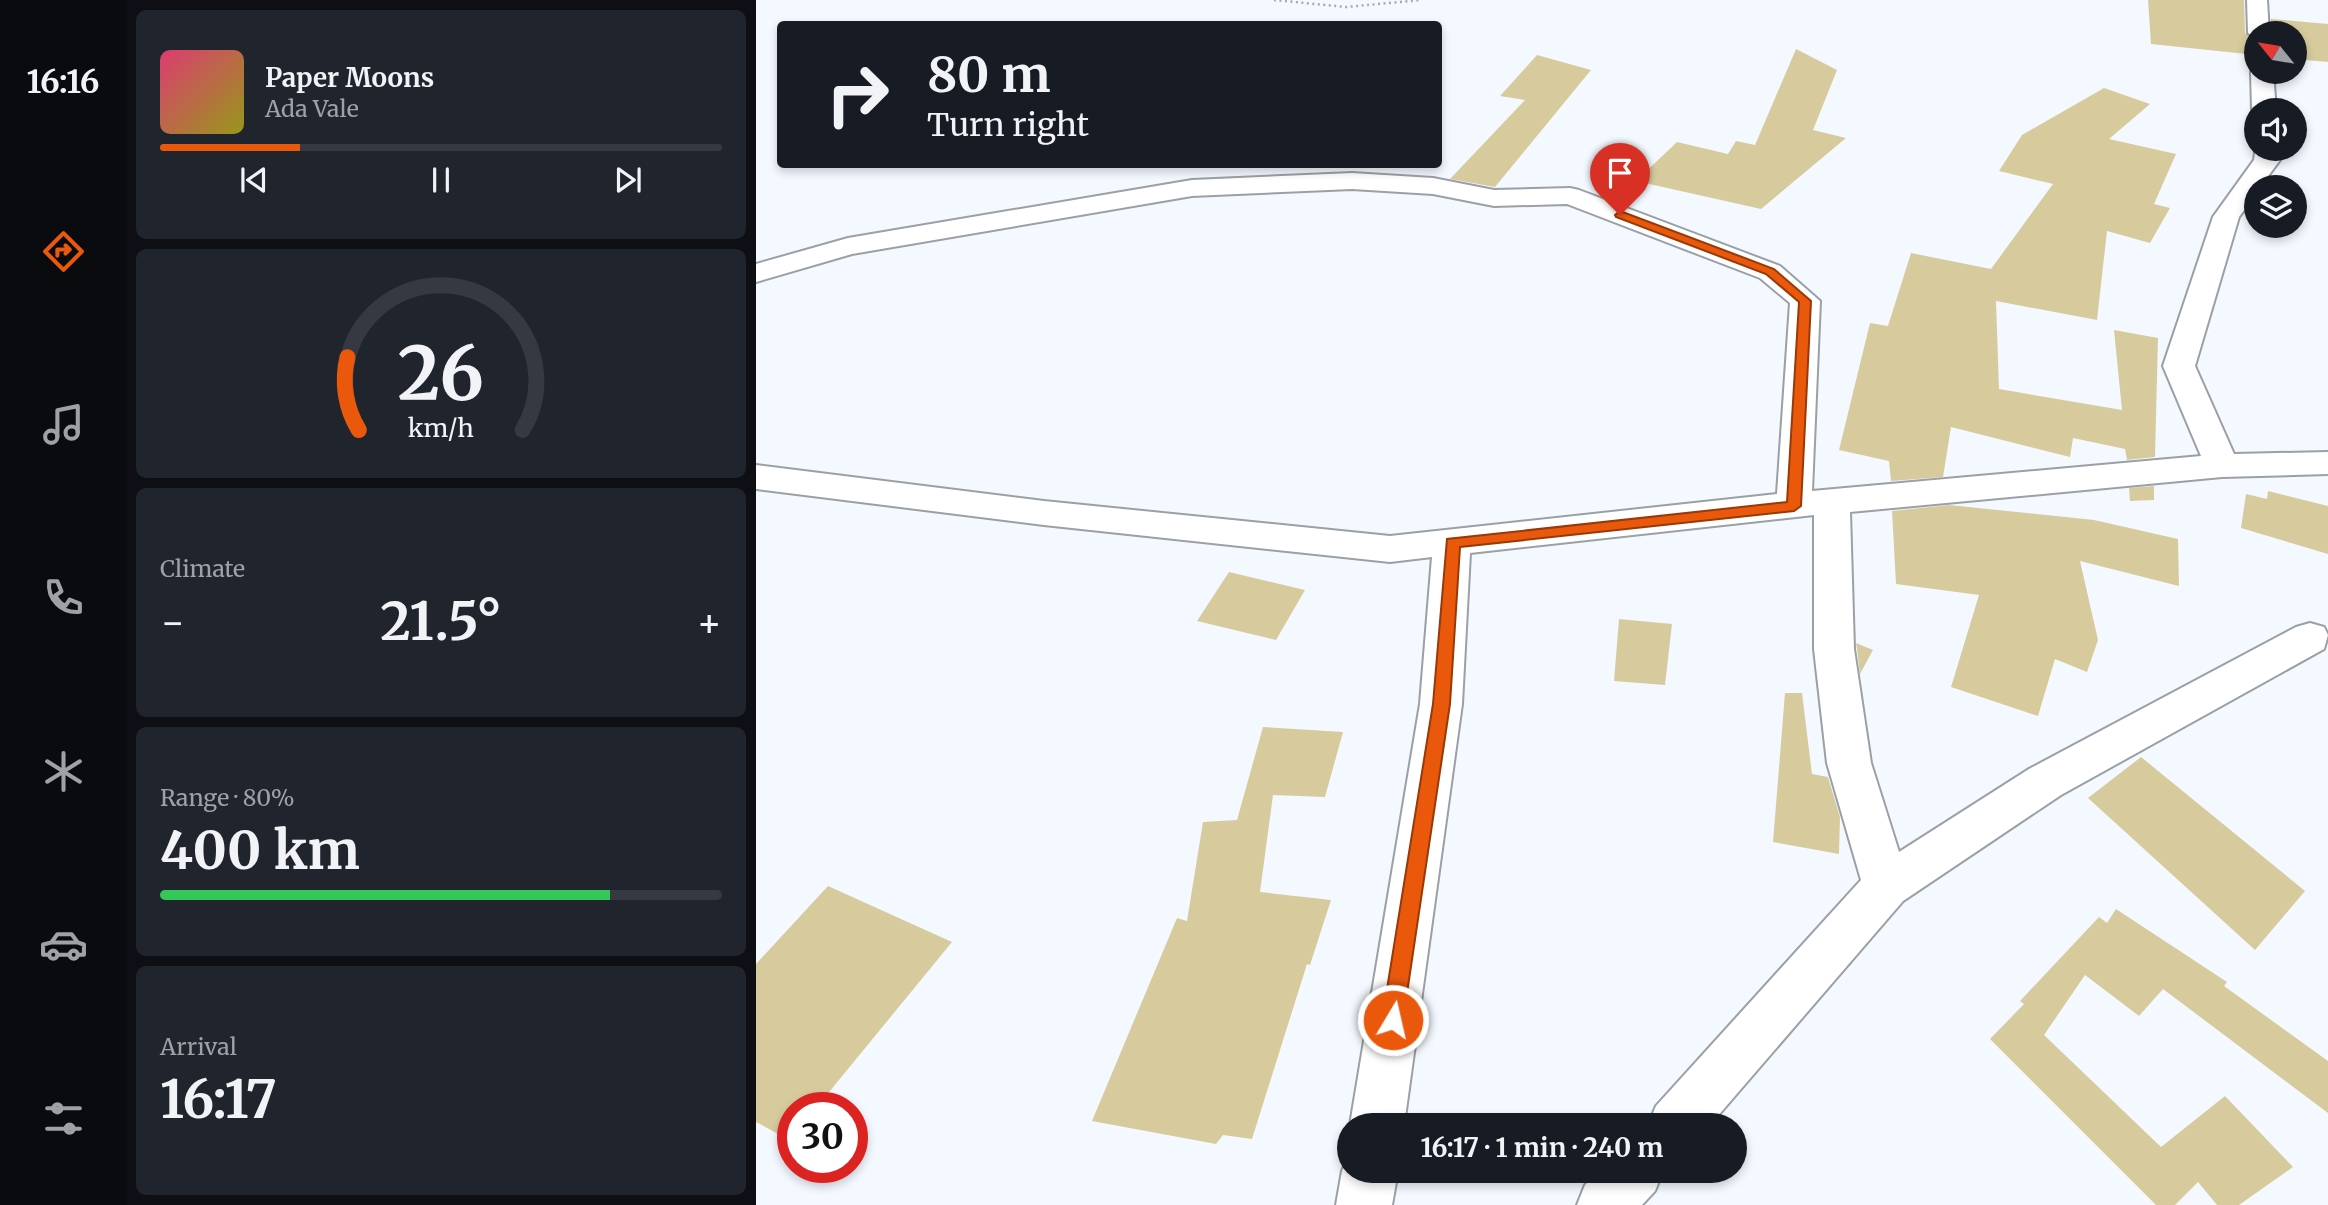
<!DOCTYPE html>
<meta charset="utf-8">
<style>
:root{--surface:#171b24;--page:#20242c;--text:#f1f3f6;--muted:#9ea1a6;--line:#363941;--accent:#ea580c}
body{margin:0;font-family:Merriweather,serif;background:var(--page);color:var(--text);height:100vh;display:flex;flex-direction:column;font-size:26px;white-space:nowrap}
*{box-sizing:border-box;margin:0}
p{font-size:23px;color:var(--muted)}
.icon{flex:none;width:38px;height:38px;fill:none;stroke:currentColor;stroke-width:2;stroke-linecap:round;stroke-linejoin:round}
.map{position:relative;flex:1;overflow:hidden}
.side{display:flex;flex-direction:column;gap:10px;padding:10px;background:#0d0f14;width:630px}
.side>*{flex:none}
.banner{position:absolute;left:21px;top:21px;width:665px;height:147px;border-radius:7px;box-shadow:0 4px 10px #0003;background:#171b24;color:var(--text);overflow:hidden}
.needle{width:46px;rotate:300deg}
.buttons{position:absolute;left:1488px;top:21px;display:grid;gap:14px}
.buttons a{display:grid;place-items:center;width:63px;height:63px;border-radius:50%;background:var(--surface);box-shadow:0 4px 10px #0003;font-size:35px}
.speed{position:absolute;left:21px;top:1092px;display:flex;gap:14px;font-size:35px;font-weight:700;text-align:center}
.speed>*{display:grid;place-content:center;width:91px;height:91px;border-radius:50%;background:var(--surface);box-shadow:0 4px 10px #0003;line-height:1}
.speed .limit{border:10px solid #d22;background:#fff;color:#111}
.pin{position:absolute;display:grid;place-items:center;width:60px;height:60px;color:#fff;margin:-72px -30px;border-radius:50% 50% 50% 0;rotate:-45deg;box-shadow:0 0 7px #0007}
.pin .icon{rotate:45deg}
.me{position:absolute;width:77px;margin:-38px;rotate:9deg;stroke-linejoin:round;filter:drop-shadow(0 0 5px #0008)}
.turn{display:flex;align-items:center;gap:24px;height:147px;padding:0 35px;font-size:32px}
.turn .icon{width:91px;height:91px;stroke-width:2.5}
.turn b{display:block;font-size:49px;line-height:60px}
.big{font-size:52px;font-weight:700;line-height:1.1}
.side .tile{flex:1;display:flex;flex-direction:column;justify-content:center;gap:10px;min-width:0;padding:0 24px;border-radius:10px;background:var(--page)}
.side .dial{align-items:center;gap:0}
.dial svg{height:182px;overflow:visible;fill:none;stroke:var(--line);stroke-width:7;stroke-linecap:round;text-anchor:middle}
.dial text{fill:var(--text);stroke:none}
.song{display:flex;align-items:center;gap:21px}
.cover{width:84px;height:84px;border-radius:10px;background:linear-gradient(135deg,hsl(340 70% 55%),hsl(60 70% 35%))}
.played{height:7px;border-radius:4px;background:linear-gradient(90deg,var(--accent) 25%,var(--line) 25%)}
.keys{display:flex;justify-content:space-around;direction:ltr}
.heat{display:flex;justify-content:space-between;align-items:center;font-size:38px;direction:ltr}
.charge{height:10px;border-radius:5px;background:linear-gradient(90deg,#34c759 80%,var(--line) 0)}
.trip{position:absolute;left:581px;top:1113px;width:410px;height:70px;border-radius:35px;background:var(--surface);box-shadow:0 4px 10px #0003;font-weight:700;line-height:70px;text-align:center}
main{display:flex;flex:1;min-height:0}
.tab-bar{display:flex;flex-direction:column;width:126px;justify-content:space-around;align-items:center;background:#090b0e;color:var(--muted)}
.tab-bar .icon{width:49px;height:49px}
.tab-bar .selected{color:var(--accent)}
.tab-bar b{font-size:32px;color:var(--text)}
.map>svg:first-child{display:block}
.building{fill:#d7cb9e}
.lines{fill:none;stroke-linecap:round;stroke-linejoin:round}
.minor-casing{stroke:#9aa0a5;stroke-width:4}
.path{stroke:#a5aaae;stroke-width:2.5;stroke-dasharray:2 3.5;stroke-linecap:butt}
.minor{fill:#fff;fill-rule:evenodd}
.route{fill:#ea580c;stroke:#983908;stroke-width:2}
</style>
<main>
<nav class="tab-bar">
<b>16:16</b>
<svg class="icon selected" aria-label="directions" viewBox="0 0 24 24"><path d="M12 3l9 9-9 9-9-9zM9 14v-3h6M13 9l2 2-2 2"/></svg>
<svg class="icon" aria-label="music" viewBox="0 0 24 24"><path d="M9 18V5l10-2v13"/><circle cx="6" cy="18" r="3"/><circle cx="16" cy="16" r="3"/></svg>
<svg class="icon" aria-label="phone" viewBox="0 0 24 24"><path d="M5 4h4l2 5-3 2q2 4 5 5l2-3 5 2v4C11 20 4 13 5 4z"/></svg>
<svg class="icon" aria-label="climate" viewBox="0 0 24 24"><path d="M12 3v18M4 7l16 10M4 17L20 7"/></svg>
<svg class="icon" aria-label="car" viewBox="0 0 24 24"><path d="M5 17H2v-5l4-1 3-4h7l3 4 3 1v5h-3M9 17h6M6 11h13"/><circle cx="7" cy="17" r="2"/><circle cx="17" cy="17" r="2"/></svg>
<svg class="icon" aria-label="filters" viewBox="0 0 24 24"><path d="M4 7h16M4 17h16"/><circle cx="9" cy="7" r="2"/><circle cx="15" cy="17" r="2"/></svg>
</nav>
<section class="side">
<div class="tile">
<div class="song"><i class="cover"></i><div><b>Paper Moons</b><p>Ada Vale</p></div></div>
<div class="played"></div>
<div class="keys"><svg class="icon" aria-label="previous" viewBox="0 0 24 24"><path d="M18 5L8 12l10 7zM5 5v14"/></svg><svg class="icon" aria-label="pause" viewBox="0 0 24 24"><path d="M8 5v14M16 5v14"/></svg><svg class="icon" aria-label="next" viewBox="0 0 24 24"><path d="M6 5l10 7-10 7zM19 5v14"/></svg></div>
</div>
<div class="tile dial"><svg viewBox="0 0 100 80">
<path d="M14 69A42 42 0 1 1 86 69"/>
<path d="M14 69A42 42 0 0 1 9 37" stroke="#ea580c"/>
<text x="50" y="56" font-size="32" font-weight="700">26</text>
<text x="50" y="72" font-size="11">km/h</text>
</svg></div>
<div class="tile"><p>Climate</p>
<div class="heat"><a>−</a><b class="big">21.5°</b><a>+</a></div>
</div>
<div class="tile"><p>Range · 80%</p><b class="big">400 km</b><div class="charge"></div></div>
<div class="tile"><p>Arrival</p><b class="big">16:17</b></div>
</section>
<div class="map">
<svg width="1572" height="1205" viewBox="0 0 1572 1205">
<rect width="100%" height="100%" fill="#f3f9ff"/>
<path class="building" d="M1392 0H1488L1489 33 1500 41V55L1395 44Z
M1515 19 1572 24V62L1538 59V33H1515Z
M1040 49 1081 70 1057 130 1090 138 1005 209 880 181 921 142 972 154 980 141 999 145Z
M781 55 835 70 739 187 694 179 769 100 744 96Z
M1348 88 1394 104 1353 139 1420 154 1398 204 1414 208 1394 243 1351 231 1341 320 1240 301 1243 389 1366 410 1358 330 1402 338 1399 457 1371 460 1369 449 1317 438 1314 457 1195 427 1187 477 1135 481 1133 461 1083 450 1114 323 1132 326 1155 253 1235 269 1297 184 1243 171 1266 135Z
M1398 486V500L1374 501 1373 488Z
M1512 491 1572 506V554L1485 528 1490 494 1511 499Z
M1193 505 1338 520 1422 539 1423 586 1324 561 1342 640 1331 672 1299 659 1282 716 1195 687 1223 595 1140 584 1136 511Z
M473 572 549 590 520 640 441 621Z
M863 619 916 624 909 685 858 681Z
M1100 643 1117 650 1104 674 1101 649Z
M1029 693H1046L1056 774 1072 777 1084 817 1083 854 1017 842Z
M507 727 587 732 569 797 517 795 504 892 575 900 554 965 551 964 496 1139 467 1135 460 1144 336 1121 421 918 431 921 447 822 481 820Z
M1385 757 1549 891 1499 950 1332 798Z
M72 886 196 942 60 1108H37V1142L0 1122V964Z
M1360 909 1471 982 1468 986 1572 1061V1113L1407 989 1383 1016 1329 975 1288 1035 1405 1147 1469 1096 1537 1167 1483 1205H1461L1442 1182 1419 1205H1400L1234 1039 1268 1004 1264 1001 1343 917 1351 923Z"/>
<g class="lines">
<defs>
<path id="minor" d="M1491 0H1511L1513 33H1500V39L1492 33Z
M1500 67V72H1517L1520 110H1500V115L1496 110 1495 72Z
M1500 146V149H1522L1524 160 1504 187H1500V194L1483 217 1439 366 1478 454 1572 452V474L1466 477 1094 512 1098 649 1115 763 1143 852 1273 769 1540 627 1554 623 1568 627 1572 635 1568 649 1305 795 1147 901 954 1125H892L900 1106 1105 880 1071 763 1058 649V515L714 553 706 704 648 1125H594L664 704 676 557 634 562 288 525 0 489V465L288 501 634 536 1021 494 1034 303 1004 278 811 204 738 206 677 194 596 189 436 196 96 254 0 282V264L92 238 436 180 596 173 677 178 738 190 814 188 823 190 1024 266 1064 301 1056 491 1445 456 1407 366 1457 217 1498 160Z
M593 1154V1171H642L636 1205H580L586 1171Z
M842 1171H907L899 1191 886 1205H821L829 1185Z"/>
</defs>
<use href="#minor" class="minor-casing"/>
<path class="path" d="M518 0 590 7 666 0"/>
<use href="#minor" class="minor"/>
</g>
<path class="route" d="M864 211 1018 269 1055 301 1045 506 1038 511 704 547 694 704 647 1020 644 1027 637 1030 629 1027 626 1020 677 704 691 539 1031 502 1043 302 1010 274 860 217 859 215Z"/>
</svg>
<div class="buttons">
<a><svg class="needle" viewBox="-14 -14 28 28"><path d="M0-13l5 13h-10z" fill="#e53935"/><path d="M0 13l5-13h-10z" fill="#9ea1a6"/></svg></a>
<a><svg class="icon" aria-label="sound" viewBox="0 0 24 24"><path d="M4 9h4l5-4v14l-5-4H4zM17 9q2 3 0 6"/></svg></a>
<a><svg class="icon" aria-label="layers" viewBox="0 0 24 24"><path d="M12 4l9 5-9 5-9-5zM3 14l9 5 9-5"/></svg></a>
</div>
<div class="speed"><div class="limit">30</div></div>
<div class="pin" style="left:864px;top:215px;background:#d93025"><svg class="icon" aria-label="arrive" viewBox="0 0 24 24"><path d="M6 21V4h12l-3 4 3 4H6"/></svg></div>
<svg class="me" style="left:637px;top:1020px" viewBox="-20 -20 40 40"><circle r="17" fill="#ea580c" stroke="#fff" stroke-width="3"/><path d="M0-11L8 9 0 5-8 9z" fill="#fff"/></svg>
<div class="trip">16:17 · 1 min · 240 m</div>
<div class="banner">
<div class="turn"><svg class="icon" aria-label="right" viewBox="0 0 24 24"><path d="M7 20v-9h11M14 6l5 5-5 5"/></svg><div><b>80 m</b>Turn right</div></div>
</div>
</div>
</main>
